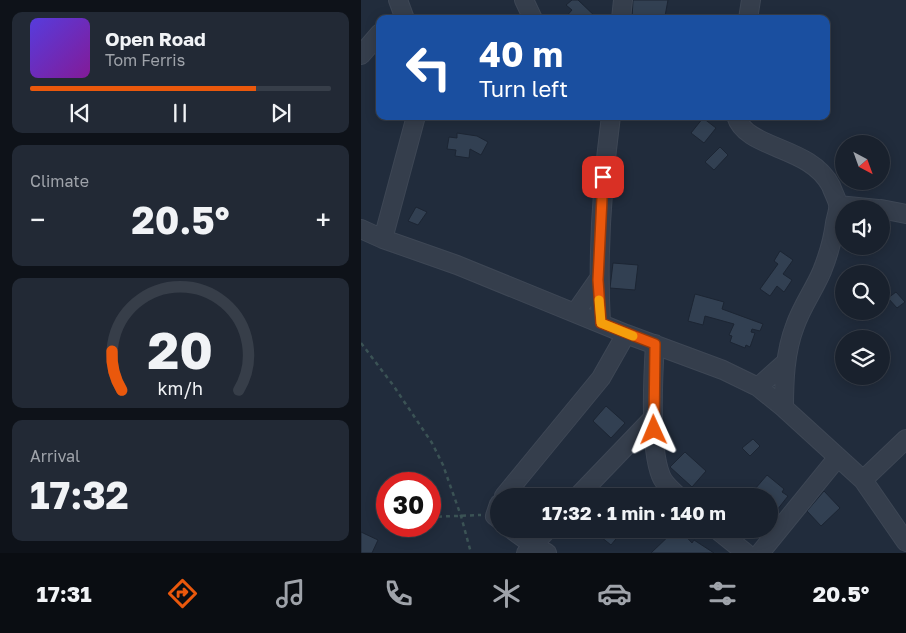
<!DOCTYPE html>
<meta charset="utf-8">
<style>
:root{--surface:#19212d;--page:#222935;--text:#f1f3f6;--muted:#9fa3aa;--line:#373e49;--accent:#ea580c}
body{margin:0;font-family:"Golos Text",sans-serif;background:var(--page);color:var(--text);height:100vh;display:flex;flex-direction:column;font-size:19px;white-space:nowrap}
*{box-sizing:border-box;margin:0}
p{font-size:16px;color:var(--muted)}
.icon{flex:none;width:28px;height:28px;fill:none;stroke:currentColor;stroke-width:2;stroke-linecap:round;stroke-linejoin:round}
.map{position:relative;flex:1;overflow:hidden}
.panel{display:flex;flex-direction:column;gap:12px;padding:12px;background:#0e1219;width:361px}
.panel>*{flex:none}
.hud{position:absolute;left:15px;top:15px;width:454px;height:105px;border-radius:10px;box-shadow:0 2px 12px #0003,0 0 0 1px var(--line);background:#1a4fa0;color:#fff;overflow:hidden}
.needle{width:32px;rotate:139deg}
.fabs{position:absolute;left:474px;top:135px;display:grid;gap:10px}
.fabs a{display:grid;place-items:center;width:55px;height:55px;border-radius:50%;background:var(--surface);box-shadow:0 2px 12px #0003,0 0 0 1px var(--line);font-size:25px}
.speed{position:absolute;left:15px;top:472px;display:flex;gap:10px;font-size:25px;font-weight:700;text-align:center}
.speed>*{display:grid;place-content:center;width:65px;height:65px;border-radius:50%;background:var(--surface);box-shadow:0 2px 12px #0003,0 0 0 1px var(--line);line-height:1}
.speed .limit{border:8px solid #d22;background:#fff;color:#111}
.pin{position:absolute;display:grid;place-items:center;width:42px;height:42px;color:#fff;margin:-21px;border-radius:10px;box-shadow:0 2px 8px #0006}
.me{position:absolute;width:55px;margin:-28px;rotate:359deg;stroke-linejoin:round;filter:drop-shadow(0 0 4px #0008)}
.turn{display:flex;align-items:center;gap:18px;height:105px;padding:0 20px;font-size:22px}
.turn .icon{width:65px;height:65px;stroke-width:2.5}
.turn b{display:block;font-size:35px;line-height:42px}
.big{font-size:38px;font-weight:700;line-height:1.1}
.panel .widget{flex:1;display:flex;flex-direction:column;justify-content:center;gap:8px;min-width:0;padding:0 18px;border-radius:10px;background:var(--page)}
.panel .dial{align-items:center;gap:0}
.dial svg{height:130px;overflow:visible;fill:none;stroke:var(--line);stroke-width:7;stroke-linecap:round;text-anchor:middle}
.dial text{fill:var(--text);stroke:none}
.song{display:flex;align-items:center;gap:15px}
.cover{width:60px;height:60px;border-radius:8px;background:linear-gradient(135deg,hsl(250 70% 55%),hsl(290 70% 35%))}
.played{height:5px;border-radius:2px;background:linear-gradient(90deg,var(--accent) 75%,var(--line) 75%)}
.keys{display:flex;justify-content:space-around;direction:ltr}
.heat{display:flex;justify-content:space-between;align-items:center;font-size:28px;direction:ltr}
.trip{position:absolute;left:129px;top:488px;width:288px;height:50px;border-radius:25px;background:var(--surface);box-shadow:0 2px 12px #0003,0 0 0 1px var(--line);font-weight:700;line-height:50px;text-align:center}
.menu{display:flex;height:80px;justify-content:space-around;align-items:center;background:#0a0d12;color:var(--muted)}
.menu .icon{width:35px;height:35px}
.menu .on{color:var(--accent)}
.menu b{font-size:22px;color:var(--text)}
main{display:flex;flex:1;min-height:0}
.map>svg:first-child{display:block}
.building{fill:#324052;stroke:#1c2533}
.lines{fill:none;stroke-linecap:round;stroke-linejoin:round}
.minor-casing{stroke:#3e4755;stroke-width:20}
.path{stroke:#3b5355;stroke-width:2.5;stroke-dasharray:4 4;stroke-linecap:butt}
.minor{stroke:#353e4c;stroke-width:18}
.route-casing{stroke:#983908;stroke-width:12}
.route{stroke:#ea580c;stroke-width:9}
.slow{stroke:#f59e0b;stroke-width:9}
</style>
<main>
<section class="panel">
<div class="widget">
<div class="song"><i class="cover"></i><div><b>Open Road</b><p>Tom Ferris</p></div></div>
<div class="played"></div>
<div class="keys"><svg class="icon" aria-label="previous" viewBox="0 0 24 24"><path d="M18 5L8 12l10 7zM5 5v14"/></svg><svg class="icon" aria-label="pause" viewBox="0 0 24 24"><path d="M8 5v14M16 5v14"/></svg><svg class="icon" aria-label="next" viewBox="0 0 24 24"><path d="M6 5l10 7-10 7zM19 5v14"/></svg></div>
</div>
<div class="widget"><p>Climate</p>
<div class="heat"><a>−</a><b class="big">20.5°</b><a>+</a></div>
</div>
<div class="widget dial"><svg viewBox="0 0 100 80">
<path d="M14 69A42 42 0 1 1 86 69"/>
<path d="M14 69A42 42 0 0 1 8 45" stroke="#ea580c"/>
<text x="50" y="56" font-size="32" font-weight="700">20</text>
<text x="50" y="72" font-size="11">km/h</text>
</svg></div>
<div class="widget"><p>Arrival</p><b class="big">17:32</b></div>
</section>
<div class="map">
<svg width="545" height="553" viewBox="0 0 545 553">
<rect width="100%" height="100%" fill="#212c3c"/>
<path class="building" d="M211 0H217L237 19H203L211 10 205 5Z
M272 0H307L304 16 298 15 297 19H271Z
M342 118 355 128 343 143 330 133Z
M96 133 116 136 127 142 120 155 109 149 108 158 94 156 95 150 86 149 88 137 96 138Z
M359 147 367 155 353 170 344 162Z
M55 207 66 212 57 225 47 221Z
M419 251 432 260 422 274 431 280 423 292 416 286 409 296 399 289 417 264 413 261Z
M252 263 277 265 274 290 249 288Z
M535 292 544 302 536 308 527 298Z
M334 294 363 302 361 309 402 324 399 331 391 329 390 332 394 333 389 347 385 345 384 348 369 342 371 336 368 335 373 324 344 316 342 325 327 321Z
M245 406 264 423 250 438 232 421Z
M392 439 399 446 389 456 381 448Z
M324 452 345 471 331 487 309 467Z
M406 475 423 489 421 492 427 496 416 510 408 503V496H388Z
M463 491 479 508 460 526 446 511Z
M230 529H263L250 545Z
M315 529H318L331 543 333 540 353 553H290Z
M0 532 17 540 11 553H0Z"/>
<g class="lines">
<defs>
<path id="minor" d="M37 0 44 19
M163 0 172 19
M260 19 262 0
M387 19 390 0
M0 55 19 33
M375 116C385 150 449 145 470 186 472 192 476 199 477 204 478 210 475 217 474 223 472 239 467 256 461 271 453 290 441 306 434 326 424 352 423 381 423 408
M477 205 517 209
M520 209 545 214
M0 229 22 239 96 265 265 334 362 370 397 387 423 408 502 480 545 542
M22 239 55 116
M214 313 237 280
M240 323C236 254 241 185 250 116
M294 344C292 376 288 447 300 476 303 484 311 490 317 496
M397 387 425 362
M502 480 545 439
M143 496 240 378 265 334
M217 496 292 418
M138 504 134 516 138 519
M150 529 172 545 186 553
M355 529 385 553
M165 553 187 529
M399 553 477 457"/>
</defs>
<use href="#minor" class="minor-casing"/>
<path class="path" d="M0 343 32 385 71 443 82 465 89 485 100 516 110 553
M69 517 120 515"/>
<use href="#minor" class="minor"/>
</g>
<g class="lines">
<defs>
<path id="route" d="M242 177 237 280 240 323 294 344 293 430"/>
</defs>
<use href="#route" class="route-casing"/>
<use href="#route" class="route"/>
<path class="slow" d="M238 300 240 323 272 336"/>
</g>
</svg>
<div class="fabs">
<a><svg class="needle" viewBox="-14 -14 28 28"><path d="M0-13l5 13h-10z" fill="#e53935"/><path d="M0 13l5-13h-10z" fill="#9fa3aa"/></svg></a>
<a><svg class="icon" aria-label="sound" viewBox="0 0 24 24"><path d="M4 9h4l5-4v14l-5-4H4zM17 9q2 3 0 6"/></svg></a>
<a><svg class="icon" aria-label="search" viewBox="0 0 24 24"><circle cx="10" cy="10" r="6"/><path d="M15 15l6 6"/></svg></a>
<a><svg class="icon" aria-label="layers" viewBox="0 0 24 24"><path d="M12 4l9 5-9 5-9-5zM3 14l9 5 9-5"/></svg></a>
</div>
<div class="speed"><div class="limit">30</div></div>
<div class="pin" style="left:242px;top:177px;background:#d93025"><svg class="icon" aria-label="arrive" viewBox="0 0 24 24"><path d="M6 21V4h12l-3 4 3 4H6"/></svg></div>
<svg class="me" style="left:293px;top:430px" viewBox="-20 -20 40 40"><path d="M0-17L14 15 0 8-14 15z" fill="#ea580c" stroke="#fff" stroke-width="4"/></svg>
<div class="trip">17:32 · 1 min · 140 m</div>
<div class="hud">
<div class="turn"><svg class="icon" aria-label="left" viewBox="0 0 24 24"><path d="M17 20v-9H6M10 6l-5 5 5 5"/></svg><div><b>40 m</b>Turn left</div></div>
</div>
</div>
</main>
<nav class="menu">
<b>17:31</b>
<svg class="icon on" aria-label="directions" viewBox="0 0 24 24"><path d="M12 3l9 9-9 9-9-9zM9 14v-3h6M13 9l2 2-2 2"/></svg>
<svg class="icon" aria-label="music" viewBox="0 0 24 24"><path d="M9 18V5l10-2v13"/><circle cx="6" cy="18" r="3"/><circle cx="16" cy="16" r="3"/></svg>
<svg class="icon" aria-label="phone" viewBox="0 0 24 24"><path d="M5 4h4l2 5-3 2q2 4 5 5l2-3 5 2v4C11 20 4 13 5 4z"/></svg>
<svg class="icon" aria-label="climate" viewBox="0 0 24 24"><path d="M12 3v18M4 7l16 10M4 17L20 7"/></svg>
<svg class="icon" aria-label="car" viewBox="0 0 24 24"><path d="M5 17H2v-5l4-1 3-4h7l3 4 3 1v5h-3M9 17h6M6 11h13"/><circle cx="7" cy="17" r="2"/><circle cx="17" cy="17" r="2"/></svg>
<svg class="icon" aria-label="filters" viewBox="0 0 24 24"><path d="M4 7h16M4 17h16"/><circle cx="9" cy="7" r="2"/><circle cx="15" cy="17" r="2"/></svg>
<b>20.5°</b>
</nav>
